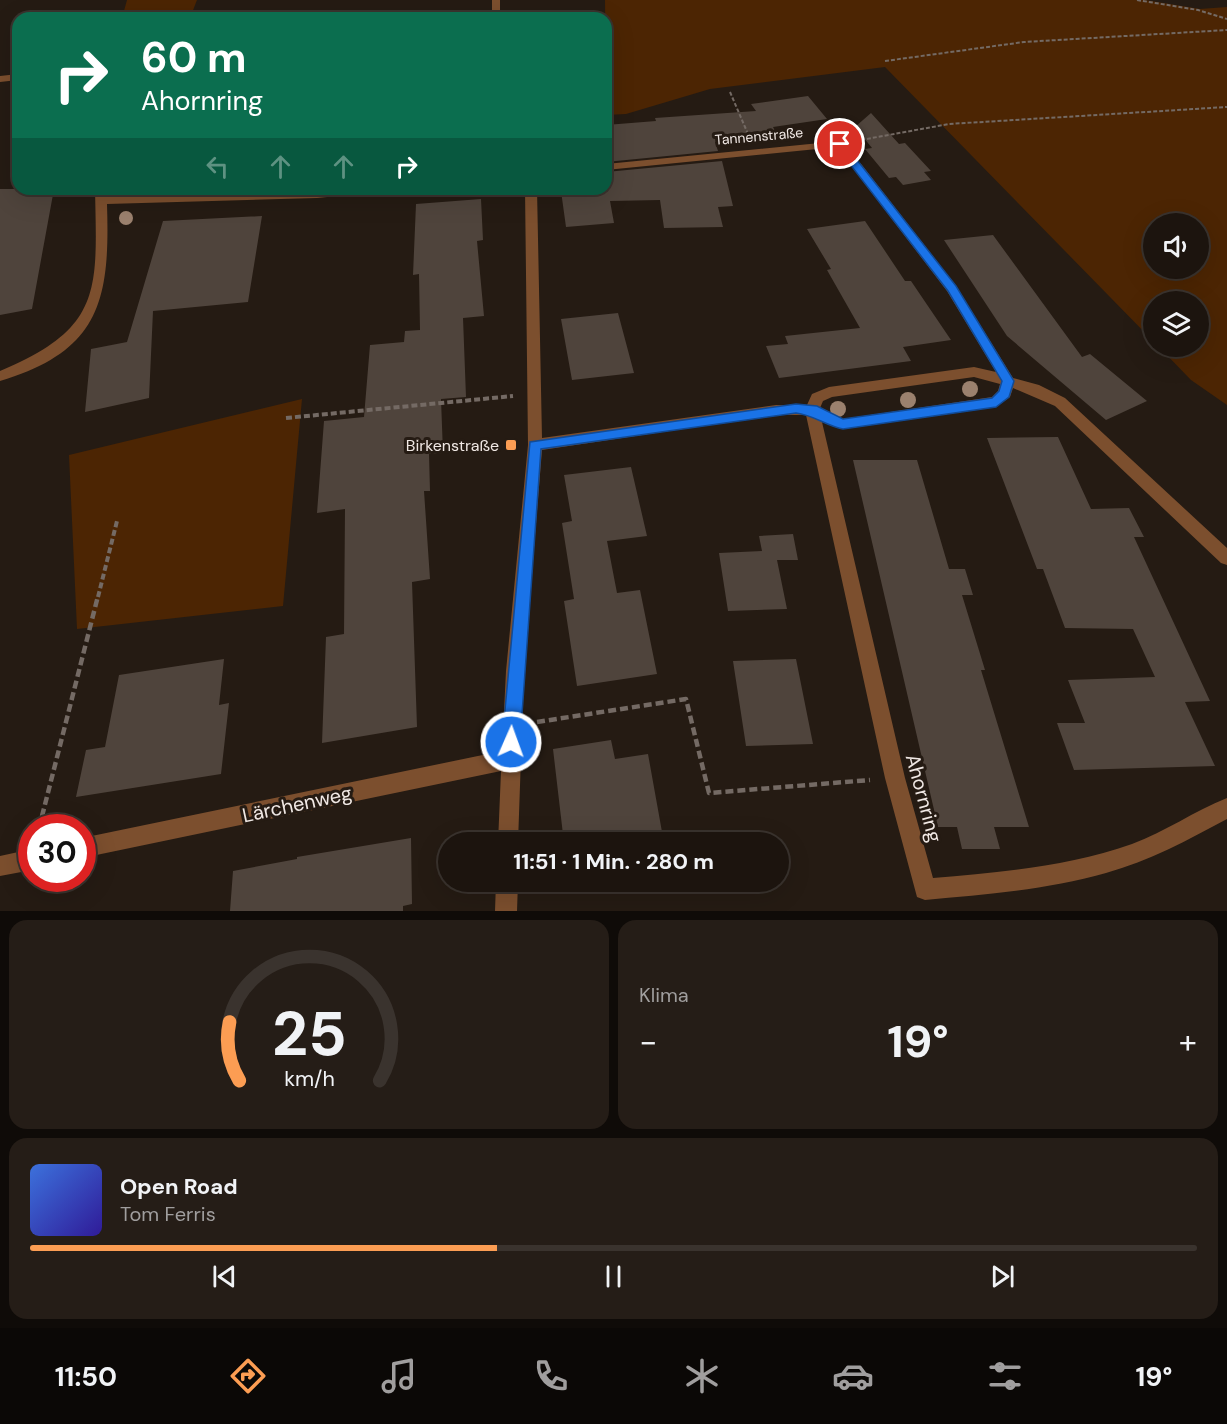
<!DOCTYPE html>
<html lang="de">
<meta charset="utf-8">
<style>
:root{--surface:#1c140e;--page:#251d17;--text:#f1f3f6;--muted:#a09e9e;--line:#3a332e;--accent:#fc9d53}
body{margin:0;font-family:"DM Sans",sans-serif;background:var(--page);color:var(--text);height:100vh;display:flex;flex-direction:column;font-size:22px;white-space:nowrap}
*{box-sizing:border-box;margin:0}
p{font-size:20px;color:var(--muted)}
.icon{flex:none;width:33px;height:33px;fill:none;stroke:currentColor;stroke-width:2;stroke-linecap:round;stroke-linejoin:round}
.map{position:relative;height:911px;overflow:hidden}
.drawer{display:flex;flex-direction:column;gap:9px;padding:9px;background:#0f0b08;flex:1}
.drawer>*{flex:none}
.hud{position:absolute;left:12px;top:12px;width:600px;height:183px;border-radius:18px;box-shadow:0 6px 24px #0002,0 0 0 2px var(--line);background:#0b6e4f;color:#fff;overflow:hidden}
.fabs{position:absolute;left:1143px;top:213px;display:grid;gap:12px}
.fabs a{display:grid;place-items:center;width:66px;height:66px;border-radius:50%;background:var(--surface);box-shadow:0 6px 24px #0002,0 0 0 2px var(--line);font-size:30px}
.speed{position:absolute;left:18px;top:814px;display:flex;gap:12px;font-size:30px;font-weight:700;text-align:center}
.speed>*{display:grid;place-content:center;width:78px;height:78px;border-radius:50%;background:var(--surface);box-shadow:0 6px 24px #0002,0 0 0 2px var(--line);line-height:1}
.speed .limit{border:9px solid #d22;background:#fff;color:#111}
.pin{position:absolute;display:grid;place-items:center;width:51px;height:51px;color:#fff;margin:-26px;border:3px solid #fff;border-radius:50%;box-shadow:0 2px 6px #0007}
.me{position:absolute;width:66px;margin:-33px;rotate:2deg;stroke-linejoin:round;filter:drop-shadow(0 0 4px #0008)}
.turn{display:flex;align-items:center;gap:21px;height:126px;padding:0 30px;font-size:27px}
.turn .icon{width:78px;height:78px;stroke-width:2.5}
.turn b{display:block;font-size:42px;line-height:51px}
.lanes{display:flex;align-items:center;height:57px;padding:0 30px;background:#0003;justify-content:center;gap:30px;direction:ltr}
.lanes .off{opacity:.35}
.big{font-size:45px;font-weight:700;line-height:1.1}
.drawer .card{flex:1;display:flex;flex-direction:column;justify-content:center;gap:9px;min-width:0;padding:0 21px;border-radius:18px;background:var(--page)}
.drawer .dial{align-items:center;gap:0}
.dial svg{height:156px;overflow:visible;fill:none;stroke:var(--line);stroke-width:7;stroke-linecap:round;text-anchor:middle}
.dial text{fill:var(--text);stroke:none}
.song{display:flex;align-items:center;gap:18px}
.cover{width:72px;height:72px;border-radius:9px;background:linear-gradient(135deg,hsl(220 70% 55%),hsl(250 70% 35%))}
.played{height:6px;border-radius:3px;background:linear-gradient(90deg,var(--accent) 40%,var(--line) 40%)}
.keys{display:flex;justify-content:space-around;direction:ltr}
.heat{display:flex;justify-content:space-between;align-items:center;font-size:33px;direction:ltr}
.drawer .tiles{flex:1;display:grid;gap:9px;grid-template-columns:1fr 1fr}
.card:last-child{grid-column:span 2}
.trip{position:absolute;left:438px;top:832px;width:351px;height:60px;border-radius:30px;background:var(--surface);box-shadow:0 6px 24px #0002,0 0 0 2px var(--line);font-weight:700;line-height:60px;text-align:center}
.tab-bar{display:flex;height:96px;justify-content:space-around;align-items:center;background:#0b0806;color:var(--muted)}
.tab-bar .icon{width:42px;height:42px}
.tab-bar .on{color:var(--accent)}
.tab-bar b{font-size:27px;color:var(--text)}
.map>svg:first-child{display:block}
.green{fill:#4c2503;fill-rule:evenodd}
.building{fill:#4f443c}
.lines{fill:none;stroke-linecap:round;stroke-linejoin:round}
.path-far2{stroke:#746a64;stroke-width:2;stroke-dasharray:4 2;stroke-linecap:butt}
.path-far1{stroke:#746a64;stroke-width:4;stroke-dasharray:6 3;stroke-linecap:butt}
.path{stroke:#746a64;stroke-width:4.5;stroke-dasharray:8 4;stroke-linecap:butt}
.minor{fill:#7c4f2e;fill-rule:evenodd}
.tree{fill:#9b816e}
.route{fill:#1a73e8;stroke:#114b97;stroke-width:1.5}
.poi-dot{fill:#fc9d53;stroke:#251b13;stroke-width:2}
.labels{text-anchor:middle;dominant-baseline:central;stroke-width:6;stroke-linejoin:round;paint-order:stroke}
.far-street-label{font-size:14px;fill:#f0e8e4;stroke:#251b13}
.poi-label{font-size:16px;fill:#f0e8e4;stroke:#251b13;text-anchor:end}
.near-street-label{font-size:20px;fill:#f0e8e4;stroke:#251b13}
</style>
<div class="map">
<svg width="1227" height="911" viewBox="0 0 1227 911">
<rect width="100%" height="100%" fill="#251b13"/>
<path class="green" d="M127 0H197L190 18H122Z
M605 0H1145L1200 9 1227 7V405L1191 380 1159 347 1198 346V302H1154L1153 341 885 67 710 89 626 114 606 115ZM1154 224H1198V268H1154Z
M302 399 283 606 77 629 69 455Z"/>
<path class="building" d="M808 96 827 119 773 127 778 137 715 142 718 151 606 162V125L656 121 655 118 756 111 751 104Z
M871 113 899 144 905 143 931 171 924 172 931 180 903 185 896 177 889 178 865 149 872 148 855 127Z
M722 161 733 206 718 207 723 227 664 228 660 200 610 201 614 223 566 227 561 191 606 189V172Z
M0 189H54L32 309 0 315Z
M481 199 483 240 477 241 484 316 463 318 466 397 441 399 443 453 429 454 430 491H424L430 579 412 582 417 727 322 743 326 637 344 634 345 509 317 513 324 421 364 417 370 345 404 342 405 331 420 330 419 274 413 275 416 204Z
M262 216 248 302 153 311 149 398 85 412 91 349 127 342 163 221Z
M865 221 905 281H911L951 340 903 347 911 361 779 378 766 346 788 344 785 336 860 328 827 270 831 269 807 229Z
M993 235 1082 357 1090 354 1147 401 1106 420 1007 336 944 240Z
M618 313 634 373 572 380 561 319Z
M1058 437 1091 509 1129 508 1144 537H1134L1210 701 1185 702 1215 766 1074 770 1057 723H1085L1068 680 1155 677 1133 629 1065 628 1043 569H1037L987 438Z
M853 460H917L949 569H965L973 595H962L985 670H981L1029 827H994L1000 849H962L957 827H938Z
M631 467 647 536 607 541 617 593 640 590 657 674 577 686 564 601 574 599 562 523 572 521 564 475Z
M793 534 798 560H777L787 609 728 611 719 553 762 551 759 536Z
M224 659 219 705 229 703 221 774 76 797 86 750 105 747 119 675Z
M796 659 813 744 746 746 733 661Z
M611 740 615 759 648 754 664 843H564L553 749Z
M411 838 412 904 403 906V911H230L233 871 297 859V857Z"/>
<g class="lines">
<path class="path-far2" d="M1137 0 1198 10 1227 19
M885 61 1024 42 1227 30
M730 92 748 134
M861 140 949 124 1227 107"/>
<path class="path-far1" d="M286 418 513 396
M98 597 117 521"/>
<path class="path" d="M537 722 686 699 709 793 870 780
M39 828 98 596"/>
<path class="minor" d="M492 0H500V18H492Z
M18 74V80L0 82V76Z
M840 141 844 142 956 286 1013 378 1039 385 1065 398 1227 548V565L1221 563 1055 406 1013 388 1010 397 996 407 843 429 822 422 905 778 933 878C1000 872 1067 867 1132 844 1165 832 1194 811 1227 798V819C1188 840 1149 861 1106 873 1047 890 986 894 925 900L917 897 885 778 806 415H776L542 450 524 671 518 843H498L501 771 82 858V838L502 751 506 671 528 445 525 189H537L542 438 776 405H807L812 394 829 387 974 367 996 372 947 291 837 147 606 170V164ZM974 377 1000 384 998 391 992 397 843 419 820 408 823 401 832 397Z
M95 189H107V197L384 189 378 192 317 198 107 204C110 299 101 351 0 381V371C103 328 97 290 95 189Z
M32 849V870L0 876V856Z
M496 882H518L517 911H495Z"/>
</g>
<g class="tree">
<circle cx="126" cy="218" r="7"/>
<circle cx="970" cy="389" r="8"/>
<circle cx="908" cy="400" r="8"/>
<circle cx="838" cy="409" r="8"/>
</g>
<path class="route" d="M836 142H843L956 286 1014 381 1009 397 996 407 843 429C826 426 814 415 796 413L541 449 520 742 517 748 511 751 505 748 502 742 530 442 796 404 817 406 843 419 992 398 999 391 1002 381 948 291 836 146Z"/>
<rect class="poi-dot" x="505" y="439" width="12" height="12" rx="3"/>
<g class="labels">
<g class="far-street-label">
<text transform="translate(759 136) rotate(-5)">Tannenstraße</text>
</g>
<g class="poi-label">
<text x="499" y="445">Birkenstraße</text>
</g>
<g class="near-street-label">
<text transform="translate(924 798) rotate(75)">Ahornring</text>
<text transform="translate(297 804) rotate(-12)">Lärchenweg</text>
</g>
</g>
</svg>
<div class="fabs">
<a><svg class="icon" aria-label="sound" viewBox="0 0 24 24"><path d="M4 9h4l5-4v14l-5-4H4zM17 9q2 3 0 6"/></svg></a>
<a><svg class="icon" aria-label="layers" viewBox="0 0 24 24"><path d="M12 4l9 5-9 5-9-5zM3 14l9 5 9-5"/></svg></a>
</div>
<div class="speed"><div class="limit">30</div></div>
<div class="pin" style="left:840px;top:144px;background:#d93025"><svg class="icon" aria-label="arrive" viewBox="0 0 24 24"><path d="M6 21V4h12l-3 4 3 4H6"/></svg></div>
<svg class="me" style="left:511px;top:742px" viewBox="-20 -20 40 40"><circle r="17" fill="#1a73e8" stroke="#fff" stroke-width="3"/><path d="M0-11L8 9 0 5-8 9z" fill="#fff"/></svg>
<div class="trip">11:51 · 1 Min. · 280 m</div>
<div class="hud">
<div class="turn"><svg class="icon" aria-label="right" viewBox="0 0 24 24"><path d="M7 20v-9h11M14 6l5 5-5 5"/></svg><div><b>60 m</b>Ahornring</div></div>
<div class="lanes"><svg class="icon off" aria-label="left" viewBox="0 0 24 24"><path d="M17 20v-9H6M10 6l-5 5 5 5"/></svg><svg class="icon off" aria-label="ahead" viewBox="0 0 24 24"><path d="M12 20V5M6 11l6-6 6 6"/></svg><svg class="icon off" aria-label="ahead" viewBox="0 0 24 24"><path d="M12 20V5M6 11l6-6 6 6"/></svg><svg class="icon" aria-label="right" viewBox="0 0 24 24"><path d="M7 20v-9h11M14 6l5 5-5 5"/></svg></div>
</div>
</div>
<section class="drawer">
<div class="tiles">
<div class="card dial"><svg viewBox="0 0 100 80">
<path d="M14 69A42 42 0 1 1 86 69"/>
<path d="M14 69A42 42 0 0 1 9 39" stroke="#fc9d53"/>
<text x="50" y="56" font-size="32" font-weight="700">25</text>
<text x="50" y="72" font-size="11">km/h</text>
</svg></div>
<div class="card"><p>Klima</p>
<div class="heat"><a>−</a><b class="big">19°</b><a>+</a></div>
</div>
<div class="card">
<div class="song"><i class="cover"></i><div><b>Open Road</b><p>Tom Ferris</p></div></div>
<div class="played"></div>
<div class="keys"><svg class="icon" aria-label="previous" viewBox="0 0 24 24"><path d="M18 5L8 12l10 7zM5 5v14"/></svg><svg class="icon" aria-label="pause" viewBox="0 0 24 24"><path d="M8 5v14M16 5v14"/></svg><svg class="icon" aria-label="next" viewBox="0 0 24 24"><path d="M6 5l10 7-10 7zM19 5v14"/></svg></div>
</div>
</div>
</section>
<nav class="tab-bar">
<b>11:50</b>
<svg class="icon on" aria-label="directions" viewBox="0 0 24 24"><path d="M12 3l9 9-9 9-9-9zM9 14v-3h6M13 9l2 2-2 2"/></svg>
<svg class="icon" aria-label="music" viewBox="0 0 24 24"><path d="M9 18V5l10-2v13"/><circle cx="6" cy="18" r="3"/><circle cx="16" cy="16" r="3"/></svg>
<svg class="icon" aria-label="phone" viewBox="0 0 24 24"><path d="M5 4h4l2 5-3 2q2 4 5 5l2-3 5 2v4C11 20 4 13 5 4z"/></svg>
<svg class="icon" aria-label="climate" viewBox="0 0 24 24"><path d="M12 3v18M4 7l16 10M4 17L20 7"/></svg>
<svg class="icon" aria-label="car" viewBox="0 0 24 24"><path d="M5 17H2v-5l4-1 3-4h7l3 4 3 1v5h-3M9 17h6M6 11h13"/><circle cx="7" cy="17" r="2"/><circle cx="17" cy="17" r="2"/></svg>
<svg class="icon" aria-label="filters" viewBox="0 0 24 24"><path d="M4 7h16M4 17h16"/><circle cx="9" cy="7" r="2"/><circle cx="15" cy="17" r="2"/></svg>
<b>19°</b>
</nav>
